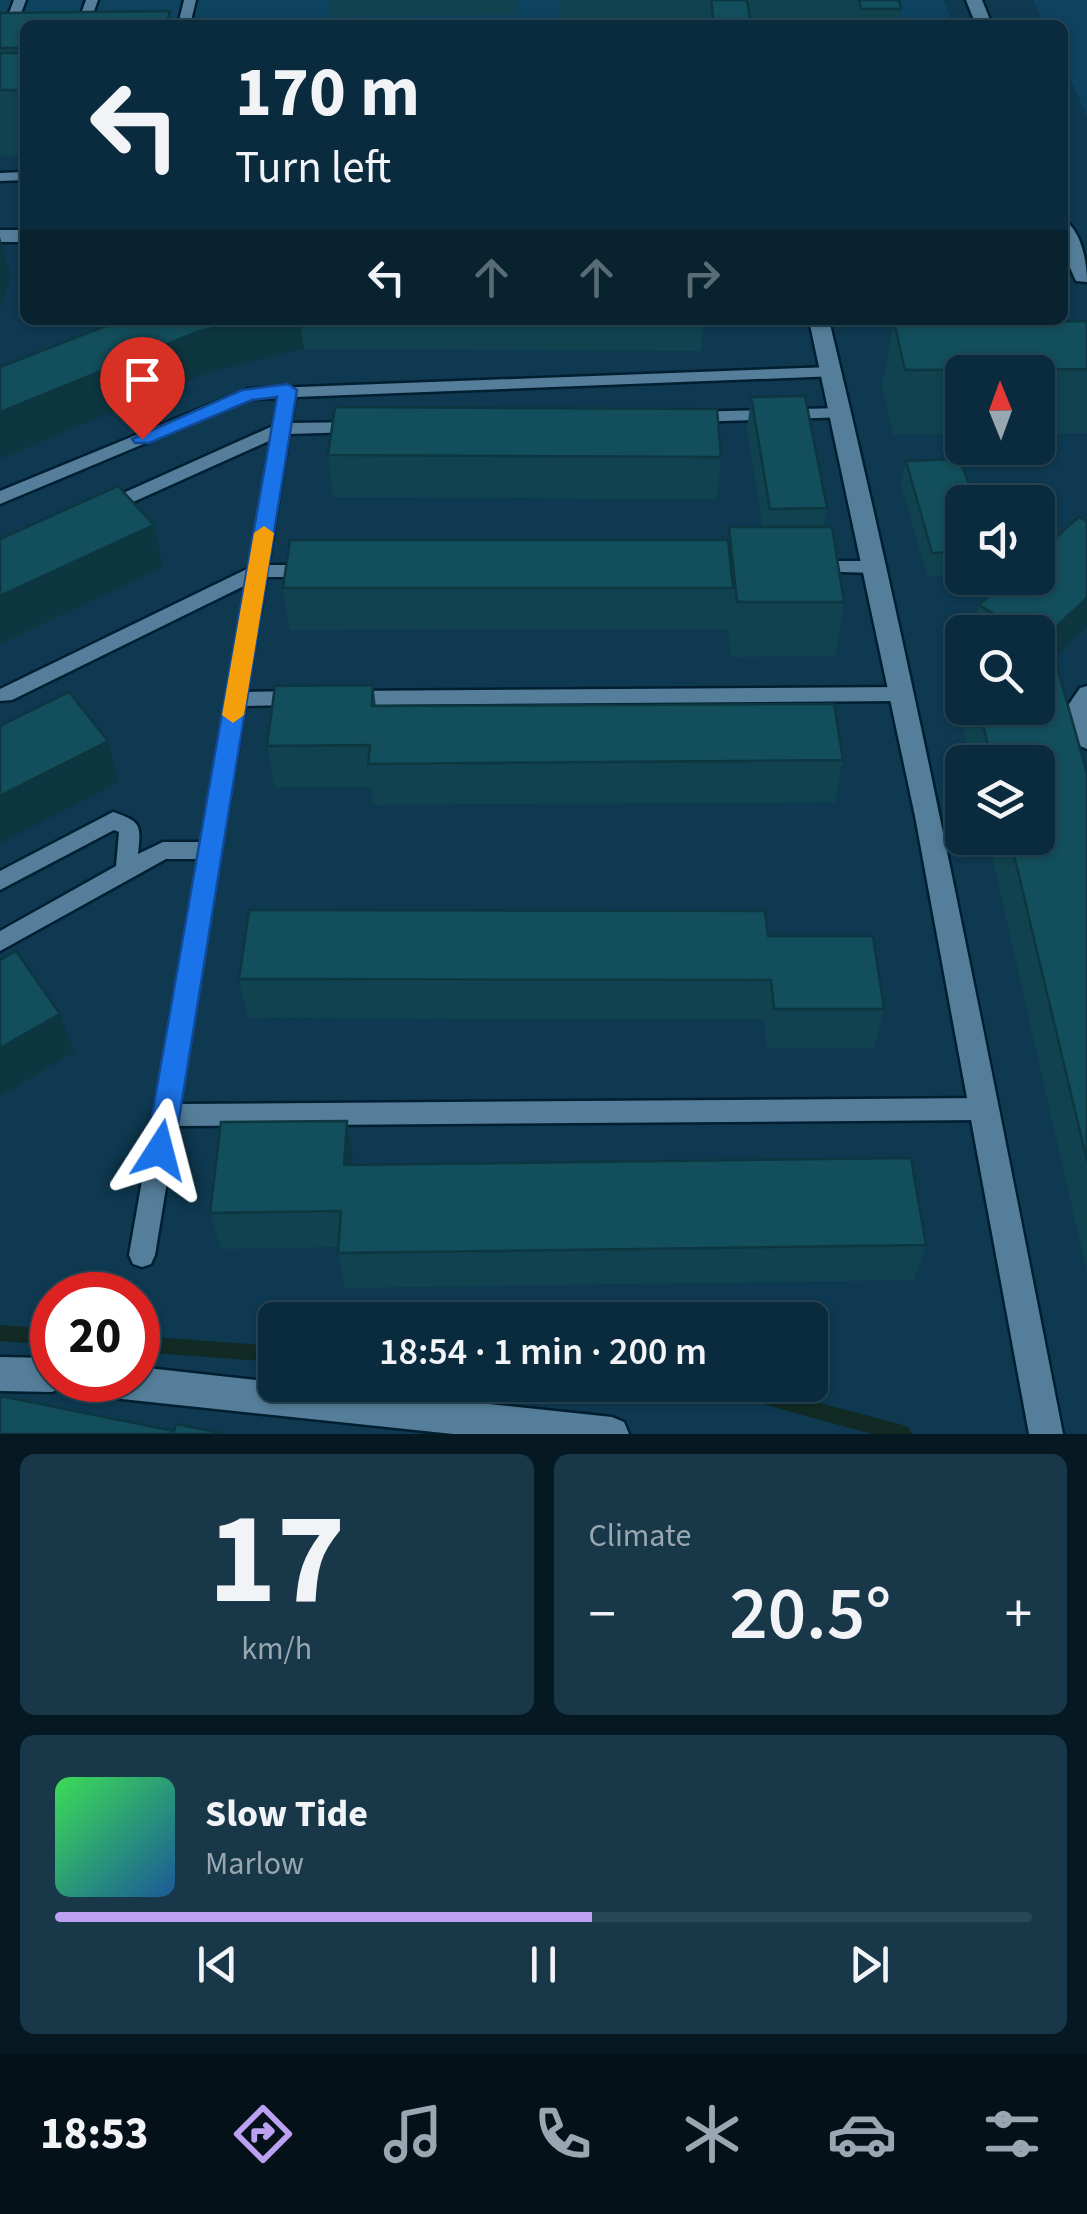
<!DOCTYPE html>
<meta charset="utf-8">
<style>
:root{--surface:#0a2b3d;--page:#183748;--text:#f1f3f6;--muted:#99a7b0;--line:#2a4757;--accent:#bca0f2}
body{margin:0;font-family:"Source Sans 3",sans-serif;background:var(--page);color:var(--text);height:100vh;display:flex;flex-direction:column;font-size:38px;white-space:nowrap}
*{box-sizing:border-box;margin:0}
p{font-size:32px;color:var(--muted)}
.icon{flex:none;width:55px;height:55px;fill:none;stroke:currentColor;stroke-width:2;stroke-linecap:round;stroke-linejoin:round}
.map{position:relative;height:1434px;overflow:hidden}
.panel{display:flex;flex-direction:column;gap:20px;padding:20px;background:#061822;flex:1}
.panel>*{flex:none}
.top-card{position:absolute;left:20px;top:20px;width:1048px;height:305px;border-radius:15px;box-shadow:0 2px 8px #0004,0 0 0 2px var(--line);background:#0a2b3d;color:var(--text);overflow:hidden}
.needle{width:65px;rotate:359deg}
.buttons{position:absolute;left:945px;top:355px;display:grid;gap:20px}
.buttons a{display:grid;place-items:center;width:110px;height:110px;border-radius:15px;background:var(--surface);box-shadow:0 2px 8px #0004,0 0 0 2px var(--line);font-size:50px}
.speed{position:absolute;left:30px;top:1272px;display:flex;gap:20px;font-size:50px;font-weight:700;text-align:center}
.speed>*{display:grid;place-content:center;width:130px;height:130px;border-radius:50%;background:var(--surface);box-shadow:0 2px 8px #0004,0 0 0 2px var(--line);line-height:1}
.speed .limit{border:15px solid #d22;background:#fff;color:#111}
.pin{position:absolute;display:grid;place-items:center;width:85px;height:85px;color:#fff;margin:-102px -42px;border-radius:50% 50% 50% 0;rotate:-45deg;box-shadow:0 0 10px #0007}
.pin .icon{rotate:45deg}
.me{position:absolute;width:110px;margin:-55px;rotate:9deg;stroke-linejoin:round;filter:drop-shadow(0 0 8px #0008)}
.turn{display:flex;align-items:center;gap:35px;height:210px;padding:0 50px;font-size:45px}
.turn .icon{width:130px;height:130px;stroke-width:2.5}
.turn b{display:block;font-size:70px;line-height:85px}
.lanes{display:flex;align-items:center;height:95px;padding:0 50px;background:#0003;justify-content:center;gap:50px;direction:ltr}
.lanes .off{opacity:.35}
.big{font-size:75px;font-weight:600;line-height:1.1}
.panel .tile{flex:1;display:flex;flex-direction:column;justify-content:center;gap:15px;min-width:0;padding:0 35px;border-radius:15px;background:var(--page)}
.panel .dial{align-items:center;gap:0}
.dial b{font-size:130px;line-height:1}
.song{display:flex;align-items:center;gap:30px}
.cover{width:120px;height:120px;border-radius:15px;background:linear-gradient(135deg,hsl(130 70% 55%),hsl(210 70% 35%))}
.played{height:10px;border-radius:5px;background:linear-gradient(90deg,var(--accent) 55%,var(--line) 55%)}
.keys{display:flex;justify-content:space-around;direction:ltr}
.heat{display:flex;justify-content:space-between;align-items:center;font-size:55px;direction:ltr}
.panel .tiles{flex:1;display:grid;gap:20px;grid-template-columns:1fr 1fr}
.tile:last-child{grid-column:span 2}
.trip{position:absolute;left:258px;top:1302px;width:570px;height:100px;border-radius:15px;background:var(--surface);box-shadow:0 2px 8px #0004,0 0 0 2px var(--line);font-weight:600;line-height:100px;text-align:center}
.tabs{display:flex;height:160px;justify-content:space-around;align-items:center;background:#041118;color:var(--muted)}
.tabs .icon{width:70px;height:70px}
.tabs .selected{color:var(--accent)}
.tabs b{font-size:45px;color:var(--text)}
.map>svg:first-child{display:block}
.built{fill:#0d435f}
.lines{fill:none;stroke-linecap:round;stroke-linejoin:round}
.stream{fill:#112a24;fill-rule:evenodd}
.service-casing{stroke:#001f31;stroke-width:5}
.minor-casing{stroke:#001f31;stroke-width:5}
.service{fill:#547e99;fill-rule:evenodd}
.minor{fill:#547e99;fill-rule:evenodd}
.wall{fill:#10434f}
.shaded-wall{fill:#0d3740}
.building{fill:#134e5c;stroke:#0d3740;stroke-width:2.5}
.route{fill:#1a73e8;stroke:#114b97;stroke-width:2.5}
.slow{fill:#f59e0b}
</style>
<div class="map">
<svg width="1087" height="1434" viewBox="0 0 1087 1434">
<rect width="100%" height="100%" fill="#0e3951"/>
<path class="built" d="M0 0H944L953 25H25L0 94Z
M1033 0H1087V116L1063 63 1062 25H1045Z"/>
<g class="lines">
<path class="stream" d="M0 1325 52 1329V1345L0 1341Z
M138 1336 275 1346V1362L138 1352Z
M660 1385H753L903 1425 909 1428 912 1434H872L744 1399 668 1393 662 1391Z"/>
<defs>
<path id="service" d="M14 0H26L18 21 30 23 25 25V30L10 29 6 21Z
M86 0H98L89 25H77Z
M184 0H196L190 25H178Z
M25 172V180L0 181V173Z
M831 367 839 372 837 376 295 397 291 423 356 422 365 427 356 432 289 434 268 565H314L323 571 314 577H266L247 692 299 691 309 698 299 705 245 706 179 1104 983 1098 991 1101 995 1109 991 1117 983 1120 176 1126 155 1255 151 1264 142 1267 133 1264 129 1255 198 859H166L0 951V931L116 866 119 832 114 830 0 890V871L113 812C142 822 141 825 138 854L163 842H201L246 585 12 700 0 701V689L249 568 271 440 113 511 107 513 98 507 101 503 273 426 278 398 251 399 0 504V491L248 389Z
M841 408 847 409V417L690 422 682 417 690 412Z
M813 561H876L885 567 876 573 806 571 804 567Z
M1087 686V749L1080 746 1067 707 1080 688Z
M902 687 912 694 902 701 348 705 338 698 348 691Z"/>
<path id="minor" d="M966 0H982L992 25H976Z
M1062 219C1081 228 1087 262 1087 282L1076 281 1062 250Z
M0 230H25V242H0Z
M809 320H829C918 689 990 1062 1063 1434H1029L915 816Z
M0 1357 52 1358V1380H67L64 1387 52 1392 0 1391Z
M138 1367 275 1382V1385H308L612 1417 624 1422 629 1434H453L103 1397 91 1392 86 1380H138Z"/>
</defs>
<use href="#service" class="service-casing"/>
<use href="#minor" class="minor-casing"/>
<use href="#service" class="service"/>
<use href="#minor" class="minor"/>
</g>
<path class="wall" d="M329 0H518V15L330 17Z
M560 0H899L901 9 899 25H560Z
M0 13 25 25V155L0 156Z
M121 320H704L701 351 304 349 204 374 0 459V367Z
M1087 321V433H1038V372H962V434H893L882 386 894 322Z
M751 397 827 508 824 527 844 602 835 656 731 657 728 629 290 630 283 588 728 540 729 527H763L747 430Z
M328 455 721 457 717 499 333 497Z
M906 461 962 502V575L927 576 901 484Z
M1087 521V627L1054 658 1087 773V1273L988 838H1038V762H971L954 688 962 654V708H1038V632H972L979 605Z
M373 685 376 706 843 760 835 802 373 805 371 787H274L267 746Z
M768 936 884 1009 874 1048H767L764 1019 248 1018 239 979Z
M347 1121 353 1158V1165L926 1245 914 1280 345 1288 338 1253V1247L221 1249 210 1213Z"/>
<path class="shaded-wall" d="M0 237 11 278 0 310Z
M247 320H300L304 349 204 374 0 459V412L197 332Z
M154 525 163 567 0 644V596Z
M1087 598V627L1038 674V652L1041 641Z
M108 741 119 782 0 844V796Z
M60 1014 74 1052 0 1096V1048Z
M347 1121 353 1158 350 1202 344 1165Z"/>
<path class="building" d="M711 0H747L751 25H714Z
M859 0H899L901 9H861Z
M170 11 166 25H25V48H0V13Z
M0 53H25V90H0Z
M121 320H247L197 332 0 412V367Z
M1087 321V369L905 370 894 322Z
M805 396 827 508 770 509 751 397Z
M335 407 717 409 721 457 328 455Z
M960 459 975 502H962V552L932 553 906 461Z
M118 486 154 525 0 596V539Z
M1079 517 1087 521V598L1041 641 1038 639V632H994L1001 618 979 605 1010 578H1038V553Z
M729 527H832L844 602H737Z
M290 540H728L733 588H283Z
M1038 646H1051L1087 773V1161L1010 838H1038V762H992L979 708H1038Z
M373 685 372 706 834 704 843 760 368 764 370 745 267 746 275 686Z
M69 692 108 741 0 796V726Z
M249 910 765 911 768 936H873L884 1009H774L771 980 239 979Z
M16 951 60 1014 0 1048V960Z
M347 1121 344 1165 911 1158 926 1245 338 1253 341 1211 210 1213 221 1122Z
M0 1396 174 1431 173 1434H0Z
M176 1424 225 1434H173Z"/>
<path class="route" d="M288 384 297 390 174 1150 170 1159 160 1163 150 1159 146 1150 277 397 252 400 149 443H135L132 439 242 390Z"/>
<path class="slow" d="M264 526 274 533 244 715 233 723 222 715 254 533Z"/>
</svg>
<div class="buttons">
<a><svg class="needle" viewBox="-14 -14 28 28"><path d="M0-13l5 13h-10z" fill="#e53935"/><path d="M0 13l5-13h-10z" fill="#99a7b0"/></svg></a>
<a><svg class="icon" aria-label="sound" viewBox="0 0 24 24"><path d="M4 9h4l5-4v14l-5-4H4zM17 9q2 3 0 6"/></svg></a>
<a><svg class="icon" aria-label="search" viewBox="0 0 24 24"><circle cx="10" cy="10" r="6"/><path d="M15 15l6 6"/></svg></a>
<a><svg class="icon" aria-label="layers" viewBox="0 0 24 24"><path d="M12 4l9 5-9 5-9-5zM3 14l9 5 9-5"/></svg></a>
</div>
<div class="speed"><div class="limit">20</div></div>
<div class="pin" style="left:142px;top:439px;background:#d93025"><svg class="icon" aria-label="arrive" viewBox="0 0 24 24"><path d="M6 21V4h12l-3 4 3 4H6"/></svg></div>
<svg class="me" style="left:160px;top:1150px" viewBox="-20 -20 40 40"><path d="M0-17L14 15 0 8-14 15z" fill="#1a73e8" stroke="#fff" stroke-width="4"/></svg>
<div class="trip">18:54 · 1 min · 200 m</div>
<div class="top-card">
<div class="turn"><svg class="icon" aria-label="left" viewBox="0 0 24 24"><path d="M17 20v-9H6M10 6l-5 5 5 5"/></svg><div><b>170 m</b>Turn left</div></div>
<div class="lanes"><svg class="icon" aria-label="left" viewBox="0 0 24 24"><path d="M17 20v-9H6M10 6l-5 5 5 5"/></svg><svg class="icon off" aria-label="ahead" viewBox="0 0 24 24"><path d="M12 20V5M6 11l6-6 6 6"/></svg><svg class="icon off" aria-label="ahead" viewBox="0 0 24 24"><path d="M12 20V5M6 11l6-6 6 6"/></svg><svg class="icon off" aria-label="right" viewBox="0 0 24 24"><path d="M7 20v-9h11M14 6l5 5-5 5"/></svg></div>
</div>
</div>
<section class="panel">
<div class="tiles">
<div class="tile dial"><b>17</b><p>km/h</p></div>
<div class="tile"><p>Climate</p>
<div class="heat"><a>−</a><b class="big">20.5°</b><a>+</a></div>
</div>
<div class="tile">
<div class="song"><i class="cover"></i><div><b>Slow Tide</b><p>Marlow</p></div></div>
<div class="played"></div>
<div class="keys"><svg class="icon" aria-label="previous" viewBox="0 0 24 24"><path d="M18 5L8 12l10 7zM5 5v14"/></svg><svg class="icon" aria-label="pause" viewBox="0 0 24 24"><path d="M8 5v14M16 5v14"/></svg><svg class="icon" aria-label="next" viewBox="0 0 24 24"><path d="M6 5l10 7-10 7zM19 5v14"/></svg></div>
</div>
</div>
</section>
<nav class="tabs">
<b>18:53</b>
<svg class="icon selected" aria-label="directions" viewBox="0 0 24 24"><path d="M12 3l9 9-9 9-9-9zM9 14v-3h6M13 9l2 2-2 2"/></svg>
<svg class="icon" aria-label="music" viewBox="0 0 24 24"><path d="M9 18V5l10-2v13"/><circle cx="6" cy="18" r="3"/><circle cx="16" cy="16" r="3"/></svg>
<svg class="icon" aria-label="phone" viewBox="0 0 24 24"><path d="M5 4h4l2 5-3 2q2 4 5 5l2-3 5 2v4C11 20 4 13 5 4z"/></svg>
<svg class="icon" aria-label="climate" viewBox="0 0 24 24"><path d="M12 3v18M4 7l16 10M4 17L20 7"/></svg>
<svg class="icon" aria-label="car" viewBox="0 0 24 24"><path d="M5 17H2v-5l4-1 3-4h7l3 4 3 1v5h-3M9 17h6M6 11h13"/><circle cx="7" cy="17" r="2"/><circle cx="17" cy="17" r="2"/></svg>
<svg class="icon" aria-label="filters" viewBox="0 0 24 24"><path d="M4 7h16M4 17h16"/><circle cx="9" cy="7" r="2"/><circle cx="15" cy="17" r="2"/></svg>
</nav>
